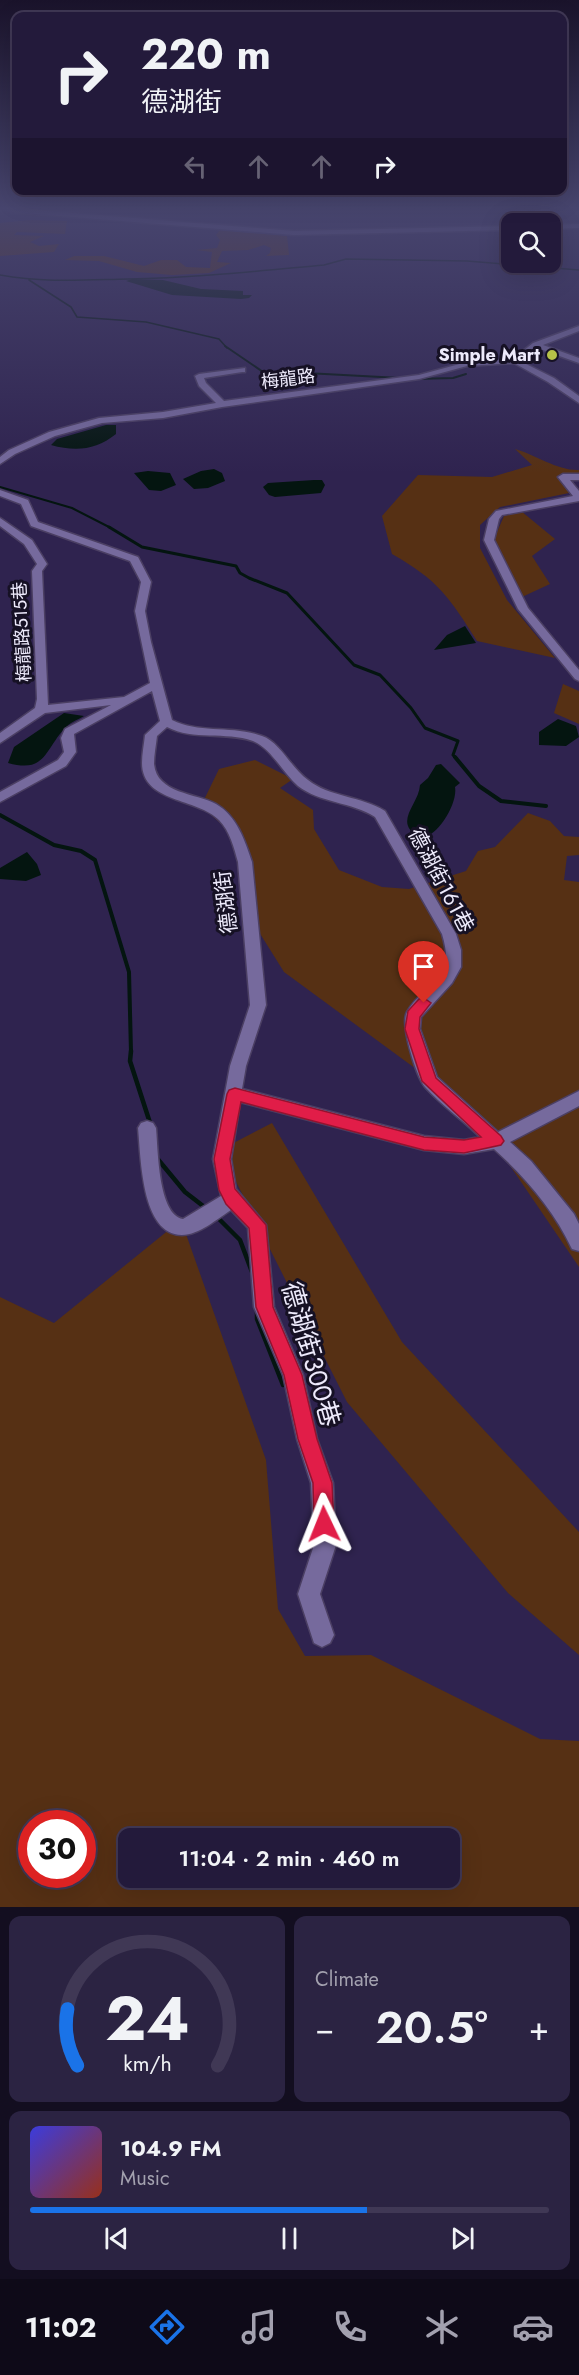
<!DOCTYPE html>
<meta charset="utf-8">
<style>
:root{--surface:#231a3b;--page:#2b2342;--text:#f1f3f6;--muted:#a3a1af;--line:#403855;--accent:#1a73e8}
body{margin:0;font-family:Jost,"Noto Sans TC",sans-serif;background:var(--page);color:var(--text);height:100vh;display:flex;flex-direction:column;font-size:22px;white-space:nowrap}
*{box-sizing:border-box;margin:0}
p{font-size:20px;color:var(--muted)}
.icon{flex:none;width:33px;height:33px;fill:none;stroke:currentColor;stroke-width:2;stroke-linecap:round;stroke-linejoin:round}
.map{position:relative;height:1907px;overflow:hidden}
.sheet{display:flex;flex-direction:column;gap:9px;padding:9px;background:#130e20;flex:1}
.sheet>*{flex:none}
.banner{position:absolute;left:12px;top:12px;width:555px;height:183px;border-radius:12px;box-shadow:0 6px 24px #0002,0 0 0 2px var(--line);background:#231a3b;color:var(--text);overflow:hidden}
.fabs{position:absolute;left:501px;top:213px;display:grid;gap:12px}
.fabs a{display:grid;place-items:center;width:60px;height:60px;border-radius:12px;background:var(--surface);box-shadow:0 6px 24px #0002,0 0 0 2px var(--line);font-size:30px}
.speed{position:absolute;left:18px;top:1810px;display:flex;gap:12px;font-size:30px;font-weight:700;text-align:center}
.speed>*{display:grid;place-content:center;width:78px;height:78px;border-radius:50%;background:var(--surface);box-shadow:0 6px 24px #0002,0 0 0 2px var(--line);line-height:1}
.speed .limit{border:9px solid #d22;background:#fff;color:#111}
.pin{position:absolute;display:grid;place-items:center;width:51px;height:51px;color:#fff;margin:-62px -26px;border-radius:50% 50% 50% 0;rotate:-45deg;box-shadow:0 0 6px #0007}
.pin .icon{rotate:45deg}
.me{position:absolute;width:66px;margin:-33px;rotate:358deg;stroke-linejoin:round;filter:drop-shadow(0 0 4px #0008)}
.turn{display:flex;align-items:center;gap:21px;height:126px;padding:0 30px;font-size:27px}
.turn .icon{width:78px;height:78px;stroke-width:2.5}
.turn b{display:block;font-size:42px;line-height:51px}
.lanes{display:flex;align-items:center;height:57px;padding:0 30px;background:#0003;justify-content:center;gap:30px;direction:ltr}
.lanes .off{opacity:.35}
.big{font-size:45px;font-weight:600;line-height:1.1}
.sheet .widget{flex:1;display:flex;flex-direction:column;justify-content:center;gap:9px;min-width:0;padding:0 21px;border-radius:12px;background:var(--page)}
.sheet .dial{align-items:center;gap:0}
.dial svg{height:156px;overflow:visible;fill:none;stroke:var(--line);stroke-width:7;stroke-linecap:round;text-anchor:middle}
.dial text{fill:var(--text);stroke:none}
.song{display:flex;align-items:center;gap:18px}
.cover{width:72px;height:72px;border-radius:9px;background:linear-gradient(135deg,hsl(240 70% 55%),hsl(10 70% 35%))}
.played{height:6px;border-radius:3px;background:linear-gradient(90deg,var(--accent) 65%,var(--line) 65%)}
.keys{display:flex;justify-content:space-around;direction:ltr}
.heat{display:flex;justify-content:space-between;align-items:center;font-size:33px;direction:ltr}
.sheet .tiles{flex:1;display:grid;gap:9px;grid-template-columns:1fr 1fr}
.widget:last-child{grid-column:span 2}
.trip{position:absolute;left:118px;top:1828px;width:342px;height:60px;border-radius:12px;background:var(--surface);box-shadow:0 6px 24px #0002,0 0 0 2px var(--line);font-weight:600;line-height:60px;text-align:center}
.tab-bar{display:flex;height:96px;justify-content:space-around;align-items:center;background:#0e0a18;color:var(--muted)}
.tab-bar .icon{width:42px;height:42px}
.tab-bar .on{color:var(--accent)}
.tab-bar b{font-size:27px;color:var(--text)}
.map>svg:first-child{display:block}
.green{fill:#563014;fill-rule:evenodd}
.water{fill:#041510}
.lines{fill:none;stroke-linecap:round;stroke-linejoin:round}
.stream-far4{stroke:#041510;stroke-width:1.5}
.stream-far3{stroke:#041510;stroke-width:2}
.stream-far2{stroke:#041510;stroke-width:3}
.stream-far1{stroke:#041510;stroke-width:4}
.stream{stroke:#041510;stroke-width:4.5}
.minor-casing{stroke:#4b3f63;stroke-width:3}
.minor{fill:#766a9d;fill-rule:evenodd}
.route{fill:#e11d48;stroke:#92132f;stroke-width:1.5}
.poi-dot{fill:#b6c148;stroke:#161124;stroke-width:2}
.labels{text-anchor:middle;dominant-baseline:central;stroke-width:6;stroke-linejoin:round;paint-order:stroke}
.far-poi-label{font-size:18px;font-weight:bold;fill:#edeafb;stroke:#161124;text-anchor:end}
.far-street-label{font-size:18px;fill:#edeafb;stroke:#161124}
.street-label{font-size:21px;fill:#edeafb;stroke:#161124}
.near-street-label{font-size:26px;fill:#edeafb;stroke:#161124}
</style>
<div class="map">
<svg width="579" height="1907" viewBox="0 0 579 1907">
<rect width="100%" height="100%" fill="#2f234f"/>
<path class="green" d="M30 220 67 221 65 234 17 232 14 235 44 236 30 242 39 246 59 244 54 252 0 256V223Z
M220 230 287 236 289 255 266 256 270 253 271 248 264 245 248 250 222 251 217 262 231 263 209 273 172 275 137 272 99 261 65 260 74 256H104L144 266 161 260H177L186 267 210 268 212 252 196 250 217 248 220 240 216 235Z
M515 449C536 455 558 471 579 470V475L566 476 569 493 500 507 480 525V548L507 600 555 658 477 641C449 597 438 580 392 554L382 516 418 475 492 477 532 465Z
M521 511 555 539 532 556 550 584 522 597 494 539 504 516Z
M563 684 579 691V724L554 713Z
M255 760 293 779 280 788 313 810 314 829 339 870 382 887 409 889 466 871 478 851 495 847 528 813 550 821 564 836 579 837V855L567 856 564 880 579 882V1267L504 1157 427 1077 284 972 259 932 236 837 201 806 219 769Z
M272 1123 402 1342 579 1532V1655L508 1593 347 1402 220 1150Z
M181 1220 266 1460 278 1609 305 1656 371 1655 540 1739 579 1741V1907H0V1297L54 1323ZM32 1824H82V1875H32ZM129 1839H450V1878H129Z"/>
<path class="water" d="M132 279 163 280 201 289 243 291V295H252L249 298 241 299 172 295 126 281Z
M106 425H116V434C96 450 76 452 51 445L57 439Z
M214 469 222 473 225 481 208 488 194 489 183 479 201 471Z
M148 471 170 473 176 485 161 491 149 490 134 473Z
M314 480H322L325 485 321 493 275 497 269 495 263 487 268 483Z
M465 626 476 643 434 650 447 635Z
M64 713 84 716C77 720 69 723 64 729 44 752 45 773 8 763L14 747Z
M558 719 576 726 579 737 566 746 539 745V732Z
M441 764 460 783 455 787C458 803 438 837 421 838 391 823 419 805 420 785L428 778 436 765Z
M27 852 37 864 41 875 26 881 0 879V868Z"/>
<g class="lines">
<path class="stream-far4" d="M0 275C44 283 83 280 128 279 193 278 258 271 324 265L346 259 467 261 579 270
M29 280 71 307 77 317 146 322 219 339 227 348"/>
<path class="stream-far3" d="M225 346 269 376 287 372 400 378
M416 379 453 378 466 374
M0 487 72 508 111 528"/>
<path class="stream-far2" d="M109 527 142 547 236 566 240 573 249 578 287 593 354 665 380 675 411 708 425 728 458 741 453 755 456 758"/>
<path class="stream-far1" d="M455 757 479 786 501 801 546 806
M0 815 54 845 81 851 95 860 129 972 131 1052"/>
<path class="stream" d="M131 1051 130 1061 151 1126
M156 1157 185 1192 207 1209
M215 1215 240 1240 252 1272
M257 1309V1319L283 1385"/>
<defs>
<path id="minor" d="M0 207 294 231 512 226V230L294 235 0 211Z
M579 224V228L550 229V225Z
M579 326V331L543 345 579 358V363L537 348 520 361 554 378 579 396V403L548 382 514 363 467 366 419 379 222 407 163 418 102 423 55 436 15 454 0 464V457L9 450 49 432 99 418 163 412 216 403 199 386 195 376 199 374 245 368V372H242L204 378 206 383 224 401 419 375 467 362 513 359 533 343Z
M563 474H579V480H570L579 491V501L502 515 499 519 494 540 528 608 579 670V681L575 679 518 609 484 540 489 519 496 511 573 496 558 477Z
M0 490 28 500 38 522 138 557 151 582 145 611 151 642 172 720C200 734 232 725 262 736 280 742 291 768 308 780 329 797 361 796 385 811L456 934 461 950V967L452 983 421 1017 420 1029 437 1077 498 1132 579 1091V1106L510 1142 531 1161 574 1214 579 1224V1251L572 1249C554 1210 525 1177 494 1149L464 1154 424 1150 240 1102 231 1159 236 1189 266 1225 274 1307 303 1375 317 1439 333 1483 336 1545 320 1594 334 1635 330 1643 322 1647 314 1643 298 1594 314 1545 311 1483 297 1439 283 1375 254 1307 248 1228 231 1210C217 1219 199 1235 182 1235 141 1235 141 1157 138 1128L141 1123 147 1121 153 1123 156 1128C158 1149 158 1215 183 1219L221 1196 213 1159 230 1066 250 1005 238 862C234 848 230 831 219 820 198 798 142 803 142 763 142 754 144 744 145 735L160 721 152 691 74 734 76 752 66 766 0 802V792L58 760 64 752 61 738 65 729 111 705 45 713 0 743V733L35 708 37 699 32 571 37 564 24 544 0 526V518L32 540 47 564 42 571 48 705 124 697 150 683 135 611 141 582 130 561 31 526 21 504 0 496ZM167 727C194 741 225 731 253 741 271 748 283 773 298 786 320 803 352 802 375 817L442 934C457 984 426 979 407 1012 400 1024 416 1076 425 1087 441 1105 463 1120 480 1137L464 1140 424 1136 242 1089 246 1066 266 1005 252 862C245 841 237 816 216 804 196 793 157 794 154 764 154 755 156 745 157 736Z"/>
</defs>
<use href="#minor" class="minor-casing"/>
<use href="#minor" class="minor"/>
</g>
<linearGradient id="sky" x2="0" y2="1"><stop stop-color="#1a132b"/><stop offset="0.44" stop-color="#47456e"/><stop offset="1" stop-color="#47456e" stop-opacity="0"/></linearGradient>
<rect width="579" height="473" fill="url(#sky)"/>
<path class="route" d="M424 998 431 1003 420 1017 419 1029 436 1078 501 1136 504 1141 501 1145 464 1153 424 1150 241 1102 230 1159 235 1189 266 1225 273 1307 302 1375 317 1439 332 1483 334 1524 331 1531 324 1534 317 1531 314 1524 313 1483 298 1439 284 1375 256 1307 249 1228 226 1204 219 1190 214 1159 227 1094 229 1090 235 1088 424 1137 464 1140 481 1137 422 1081 405 1029 408 1011 419 999Z"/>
<circle class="poi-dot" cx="552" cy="355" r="6"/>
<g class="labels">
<g class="far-poi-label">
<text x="540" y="355">Simple Mart</text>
</g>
<g class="far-street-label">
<text transform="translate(288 379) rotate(-7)">梅龍路</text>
<text transform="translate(22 632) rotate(-93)">梅龍路515巷</text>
</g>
<g class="street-label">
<text transform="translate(441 880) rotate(62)">德湖街161巷</text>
<text transform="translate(226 902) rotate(-97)">德湖街</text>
</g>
<g class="near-street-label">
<text transform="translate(311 1354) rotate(74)">德湖街300巷</text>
</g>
</g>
</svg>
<div class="fabs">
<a><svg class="icon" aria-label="search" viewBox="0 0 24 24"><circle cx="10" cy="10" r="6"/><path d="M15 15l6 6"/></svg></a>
</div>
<div class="speed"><div class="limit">30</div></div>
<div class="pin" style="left:424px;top:1003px;background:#d93025"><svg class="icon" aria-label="arrive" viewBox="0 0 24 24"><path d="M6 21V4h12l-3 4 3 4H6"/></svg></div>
<svg class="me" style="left:324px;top:1524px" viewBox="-20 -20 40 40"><path d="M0-17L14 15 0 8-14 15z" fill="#e11d48" stroke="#fff" stroke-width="4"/></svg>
<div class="trip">11:04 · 2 min · 460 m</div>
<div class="banner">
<div class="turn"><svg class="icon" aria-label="right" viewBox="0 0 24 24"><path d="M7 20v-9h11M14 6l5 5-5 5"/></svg><div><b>220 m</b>德湖街</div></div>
<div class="lanes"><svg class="icon off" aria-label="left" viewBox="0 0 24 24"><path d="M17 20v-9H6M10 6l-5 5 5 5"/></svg><svg class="icon off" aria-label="ahead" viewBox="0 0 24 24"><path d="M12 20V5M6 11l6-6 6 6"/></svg><svg class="icon off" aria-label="ahead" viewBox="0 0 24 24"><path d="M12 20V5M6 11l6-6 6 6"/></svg><svg class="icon" aria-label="right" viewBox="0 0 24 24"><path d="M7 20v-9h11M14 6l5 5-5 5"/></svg></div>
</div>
</div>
<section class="sheet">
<div class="tiles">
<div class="widget dial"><svg viewBox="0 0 100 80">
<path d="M14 69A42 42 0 1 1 86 69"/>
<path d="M14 69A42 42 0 0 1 9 40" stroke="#1a73e8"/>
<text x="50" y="56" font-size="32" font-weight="700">24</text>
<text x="50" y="72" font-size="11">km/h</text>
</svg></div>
<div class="widget"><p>Climate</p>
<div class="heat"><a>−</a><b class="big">20.5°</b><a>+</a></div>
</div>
<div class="widget">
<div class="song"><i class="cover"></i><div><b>104.9 FM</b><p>Music</p></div></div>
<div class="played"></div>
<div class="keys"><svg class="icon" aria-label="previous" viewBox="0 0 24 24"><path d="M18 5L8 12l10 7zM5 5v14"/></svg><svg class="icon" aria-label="pause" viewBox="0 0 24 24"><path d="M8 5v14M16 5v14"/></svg><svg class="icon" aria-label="next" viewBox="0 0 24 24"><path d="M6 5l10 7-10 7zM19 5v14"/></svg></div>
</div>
</div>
</section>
<nav class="tab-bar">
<b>11:02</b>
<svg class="icon on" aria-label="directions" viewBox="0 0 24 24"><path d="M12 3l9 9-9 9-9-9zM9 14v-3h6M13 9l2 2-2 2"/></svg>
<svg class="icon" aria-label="music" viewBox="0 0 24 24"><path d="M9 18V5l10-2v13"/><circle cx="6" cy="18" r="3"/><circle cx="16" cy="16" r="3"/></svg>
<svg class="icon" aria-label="phone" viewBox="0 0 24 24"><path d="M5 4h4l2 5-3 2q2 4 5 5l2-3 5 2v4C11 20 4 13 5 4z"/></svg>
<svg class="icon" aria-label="climate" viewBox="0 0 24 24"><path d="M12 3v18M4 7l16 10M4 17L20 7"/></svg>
<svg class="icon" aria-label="car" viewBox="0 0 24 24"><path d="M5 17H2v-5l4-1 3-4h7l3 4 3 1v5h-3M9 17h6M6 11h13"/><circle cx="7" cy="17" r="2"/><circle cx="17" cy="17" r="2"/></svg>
</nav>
